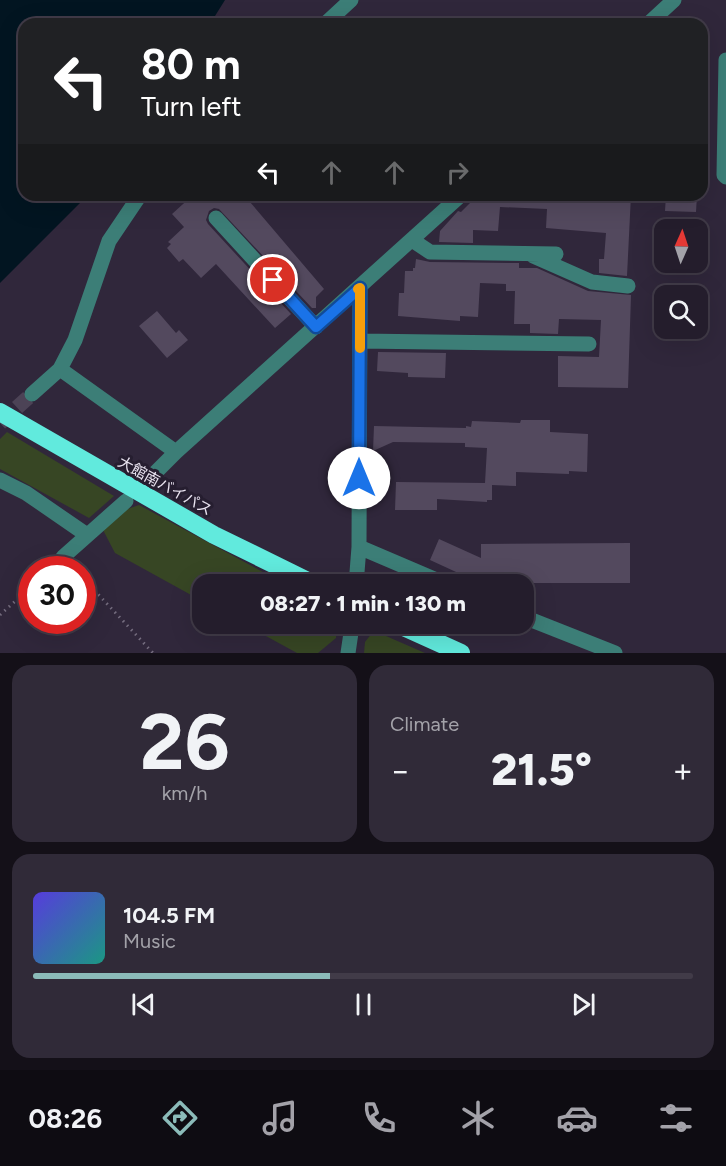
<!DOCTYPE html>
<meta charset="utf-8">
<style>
:root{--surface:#241d2c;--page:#302a38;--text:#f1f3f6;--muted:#a3a2a9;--line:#413b48;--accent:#8bbbb9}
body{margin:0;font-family:Figtree,"Noto Sans JP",sans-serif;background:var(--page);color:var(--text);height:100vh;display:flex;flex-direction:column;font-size:22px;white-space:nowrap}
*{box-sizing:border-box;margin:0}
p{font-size:20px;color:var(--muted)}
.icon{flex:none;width:33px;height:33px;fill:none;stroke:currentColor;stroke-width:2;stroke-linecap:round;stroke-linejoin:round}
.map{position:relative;height:653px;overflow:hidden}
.side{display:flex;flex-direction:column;gap:12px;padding:12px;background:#141018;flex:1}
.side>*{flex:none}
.top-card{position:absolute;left:18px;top:18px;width:690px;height:183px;border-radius:18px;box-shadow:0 6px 24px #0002,0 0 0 2px var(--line);background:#202124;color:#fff;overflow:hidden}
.needle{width:39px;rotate:3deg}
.tools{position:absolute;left:654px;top:219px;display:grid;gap:12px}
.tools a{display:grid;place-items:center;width:54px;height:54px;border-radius:12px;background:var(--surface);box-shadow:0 6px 24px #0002,0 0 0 2px var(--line);font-size:30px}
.speed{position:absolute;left:18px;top:556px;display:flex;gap:12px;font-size:30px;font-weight:700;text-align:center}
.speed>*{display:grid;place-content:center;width:78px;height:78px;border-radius:50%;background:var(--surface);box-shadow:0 6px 24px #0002,0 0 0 2px var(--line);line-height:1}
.speed .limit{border:9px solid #d22;background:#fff;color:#111}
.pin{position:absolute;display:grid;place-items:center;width:51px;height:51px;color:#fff;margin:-26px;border:3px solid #fff;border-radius:50%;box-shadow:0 2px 6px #0007}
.me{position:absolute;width:66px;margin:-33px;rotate:0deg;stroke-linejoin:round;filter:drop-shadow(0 0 4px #0008)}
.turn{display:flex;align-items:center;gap:21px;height:126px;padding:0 24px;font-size:27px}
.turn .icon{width:78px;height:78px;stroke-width:2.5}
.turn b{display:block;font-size:42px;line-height:51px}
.lanes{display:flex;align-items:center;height:57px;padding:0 24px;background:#0003;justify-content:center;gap:30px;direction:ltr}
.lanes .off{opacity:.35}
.big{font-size:45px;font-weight:800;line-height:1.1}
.side .widget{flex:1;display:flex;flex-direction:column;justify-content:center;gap:9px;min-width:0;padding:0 21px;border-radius:18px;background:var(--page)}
.side .dial{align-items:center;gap:0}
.dial b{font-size:78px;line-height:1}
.song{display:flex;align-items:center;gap:18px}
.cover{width:72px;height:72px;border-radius:9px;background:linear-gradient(135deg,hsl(250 70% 55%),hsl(170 70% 35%))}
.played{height:6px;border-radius:3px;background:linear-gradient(90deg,var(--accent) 45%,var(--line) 45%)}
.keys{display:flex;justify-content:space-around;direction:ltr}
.heat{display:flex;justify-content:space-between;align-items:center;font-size:33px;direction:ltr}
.side .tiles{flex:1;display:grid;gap:12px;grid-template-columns:1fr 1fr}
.widget:last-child{grid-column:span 2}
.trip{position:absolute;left:192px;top:574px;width:342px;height:60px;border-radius:18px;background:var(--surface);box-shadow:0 6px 24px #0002,0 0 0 2px var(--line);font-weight:800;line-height:60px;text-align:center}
.dock{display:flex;height:96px;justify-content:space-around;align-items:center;background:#0e0c12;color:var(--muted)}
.dock .icon{width:42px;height:42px}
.dock .on{color:var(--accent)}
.dock b{font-size:27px;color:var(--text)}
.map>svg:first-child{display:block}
.green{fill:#374624}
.water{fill:#021521}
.building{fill:#53495e}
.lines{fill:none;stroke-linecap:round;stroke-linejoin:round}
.minor-tunnel{stroke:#4c4356;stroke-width:15;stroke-dasharray:15 8;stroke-linecap:butt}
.path{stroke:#756d7f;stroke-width:3;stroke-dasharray:1.5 4.5;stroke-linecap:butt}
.minor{stroke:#3c7e77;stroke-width:15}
.highway{stroke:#61eadd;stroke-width:18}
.route-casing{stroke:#114b97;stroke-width:15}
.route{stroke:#1a73e8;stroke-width:10}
.slow{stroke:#f59e0b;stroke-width:10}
.labels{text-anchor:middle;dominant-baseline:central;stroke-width:6;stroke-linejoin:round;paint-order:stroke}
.street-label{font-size:15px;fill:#e9e3f0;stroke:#261e30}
</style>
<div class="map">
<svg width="726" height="653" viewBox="0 0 726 653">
<rect width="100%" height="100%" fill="#30273b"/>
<path class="green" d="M7 432 114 496 89 518 0 469V439Z
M139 505 287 585H202V601L115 553 103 530 119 512Z
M244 624H337L336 638 318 653H297Z
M372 633 386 636 425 653H364L365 642Z"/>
<path class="water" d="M0 0H225L210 24H24V195H88L0 283Z"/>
<path class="building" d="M193 195H244L324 289 316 297V308H312L219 209 214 208 209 211 206 220 208 224 291 314 275 328 216 264 201 278 183 259 179 262 167 248 171 244 168 242 184 227 172 214Z
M478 195H631L627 276 599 273V259H604L606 233 546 228 547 209 500 207 498 231 473 230V243L439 242 440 231 458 211 461 212Z
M666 195H697L696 212 665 211Z
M416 259 430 262 519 263V268H537L588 291 631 295 628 388 558 387V356L599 357 601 320 559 319 558 334 530 333V324H514L515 291H506V284L480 283 478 317 460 316V321L398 316 399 293H404L405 271H413V268H415Z
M157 311 176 333 179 330 188 340 167 358 139 326Z
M378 352 446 353 445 378 408 377V373L377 371Z
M521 420H550V432L588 434 587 472 569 471V474L516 472V486L492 485V500H487V502L437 499V510H395L396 482 485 483 487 448 465 447V443L393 442 373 451 374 426 466 428V426L471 427 472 421 520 423Z
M439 539 481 558V544L630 543V583H480L430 560Z"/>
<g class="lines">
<path class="minor-tunnel" d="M0 423 32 394"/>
<path class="path" d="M82 577 153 653
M0 615 32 586"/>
<path class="minor" d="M325 24 351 0
M648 24 674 0
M726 60 724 175 726 177
M216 218 316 327
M412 240 430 252 556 254
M533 256 592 282 628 286
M360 341 589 344
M60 369 176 452
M32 394 60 369 75 340 109 241 140 195
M152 476 176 452 461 195
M0 480 26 493 87 535
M359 547 448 585
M63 557 126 501
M356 585 359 547 360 288
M524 617 615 653
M348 653 352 626"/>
<path class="highway" d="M0 412 214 535 316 585
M397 624 461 653"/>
</g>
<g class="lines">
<defs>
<path id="route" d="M273 280 316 327 360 288 359 478"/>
</defs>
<use href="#route" class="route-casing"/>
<use href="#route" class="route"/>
<path class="slow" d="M358 289 360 288V348"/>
</g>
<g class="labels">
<g class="street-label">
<text transform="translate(165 486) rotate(29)">大館南バイパス</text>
</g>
</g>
</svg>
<div class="tools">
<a><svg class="needle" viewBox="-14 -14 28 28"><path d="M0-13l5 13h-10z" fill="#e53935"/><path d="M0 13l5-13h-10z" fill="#a3a2a9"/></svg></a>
<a><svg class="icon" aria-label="search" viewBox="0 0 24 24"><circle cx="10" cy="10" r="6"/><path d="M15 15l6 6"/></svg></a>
</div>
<div class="speed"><div class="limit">30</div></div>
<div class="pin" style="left:273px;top:280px;background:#d93025"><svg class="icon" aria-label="arrive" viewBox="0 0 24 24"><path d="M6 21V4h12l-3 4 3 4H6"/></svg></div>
<svg class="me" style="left:359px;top:478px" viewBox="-20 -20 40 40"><circle r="19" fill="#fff"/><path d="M0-13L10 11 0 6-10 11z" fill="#1a73e8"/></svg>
<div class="trip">08:27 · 1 min · 130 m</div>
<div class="top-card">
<div class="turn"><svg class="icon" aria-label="left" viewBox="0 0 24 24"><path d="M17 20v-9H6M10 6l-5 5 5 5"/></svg><div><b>80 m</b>Turn left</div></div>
<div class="lanes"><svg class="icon" aria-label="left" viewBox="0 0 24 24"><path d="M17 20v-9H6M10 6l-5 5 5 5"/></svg><svg class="icon off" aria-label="ahead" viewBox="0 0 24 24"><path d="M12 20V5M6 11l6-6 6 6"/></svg><svg class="icon off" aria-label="ahead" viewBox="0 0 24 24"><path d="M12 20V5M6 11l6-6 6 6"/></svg><svg class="icon off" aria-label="right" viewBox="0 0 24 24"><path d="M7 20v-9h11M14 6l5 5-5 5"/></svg></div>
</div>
</div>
<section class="side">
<div class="tiles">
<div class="widget dial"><b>26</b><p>km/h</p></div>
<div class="widget"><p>Climate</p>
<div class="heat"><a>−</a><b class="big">21.5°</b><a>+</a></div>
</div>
<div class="widget">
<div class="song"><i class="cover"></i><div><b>104.5 FM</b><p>Music</p></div></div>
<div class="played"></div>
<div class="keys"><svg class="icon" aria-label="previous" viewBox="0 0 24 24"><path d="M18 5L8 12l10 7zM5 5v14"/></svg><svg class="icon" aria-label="pause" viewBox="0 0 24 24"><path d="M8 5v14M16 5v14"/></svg><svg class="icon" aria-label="next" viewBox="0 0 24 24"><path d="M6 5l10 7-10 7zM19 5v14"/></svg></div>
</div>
</div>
</section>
<nav class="dock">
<b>08:26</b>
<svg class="icon on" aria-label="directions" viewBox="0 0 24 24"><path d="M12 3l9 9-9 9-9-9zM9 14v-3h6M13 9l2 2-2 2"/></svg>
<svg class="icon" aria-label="music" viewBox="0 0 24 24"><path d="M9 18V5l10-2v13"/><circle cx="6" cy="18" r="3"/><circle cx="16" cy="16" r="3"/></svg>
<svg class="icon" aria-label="phone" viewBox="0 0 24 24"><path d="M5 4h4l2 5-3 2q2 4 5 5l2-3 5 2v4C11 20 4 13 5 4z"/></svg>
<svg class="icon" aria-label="climate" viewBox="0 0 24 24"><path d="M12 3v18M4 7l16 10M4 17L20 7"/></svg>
<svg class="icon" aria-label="car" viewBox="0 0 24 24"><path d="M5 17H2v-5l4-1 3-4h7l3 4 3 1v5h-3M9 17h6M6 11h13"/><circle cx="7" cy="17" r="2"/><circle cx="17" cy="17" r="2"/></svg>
<svg class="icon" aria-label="filters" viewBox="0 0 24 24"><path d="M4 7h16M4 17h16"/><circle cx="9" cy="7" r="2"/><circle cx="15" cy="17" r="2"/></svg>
</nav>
